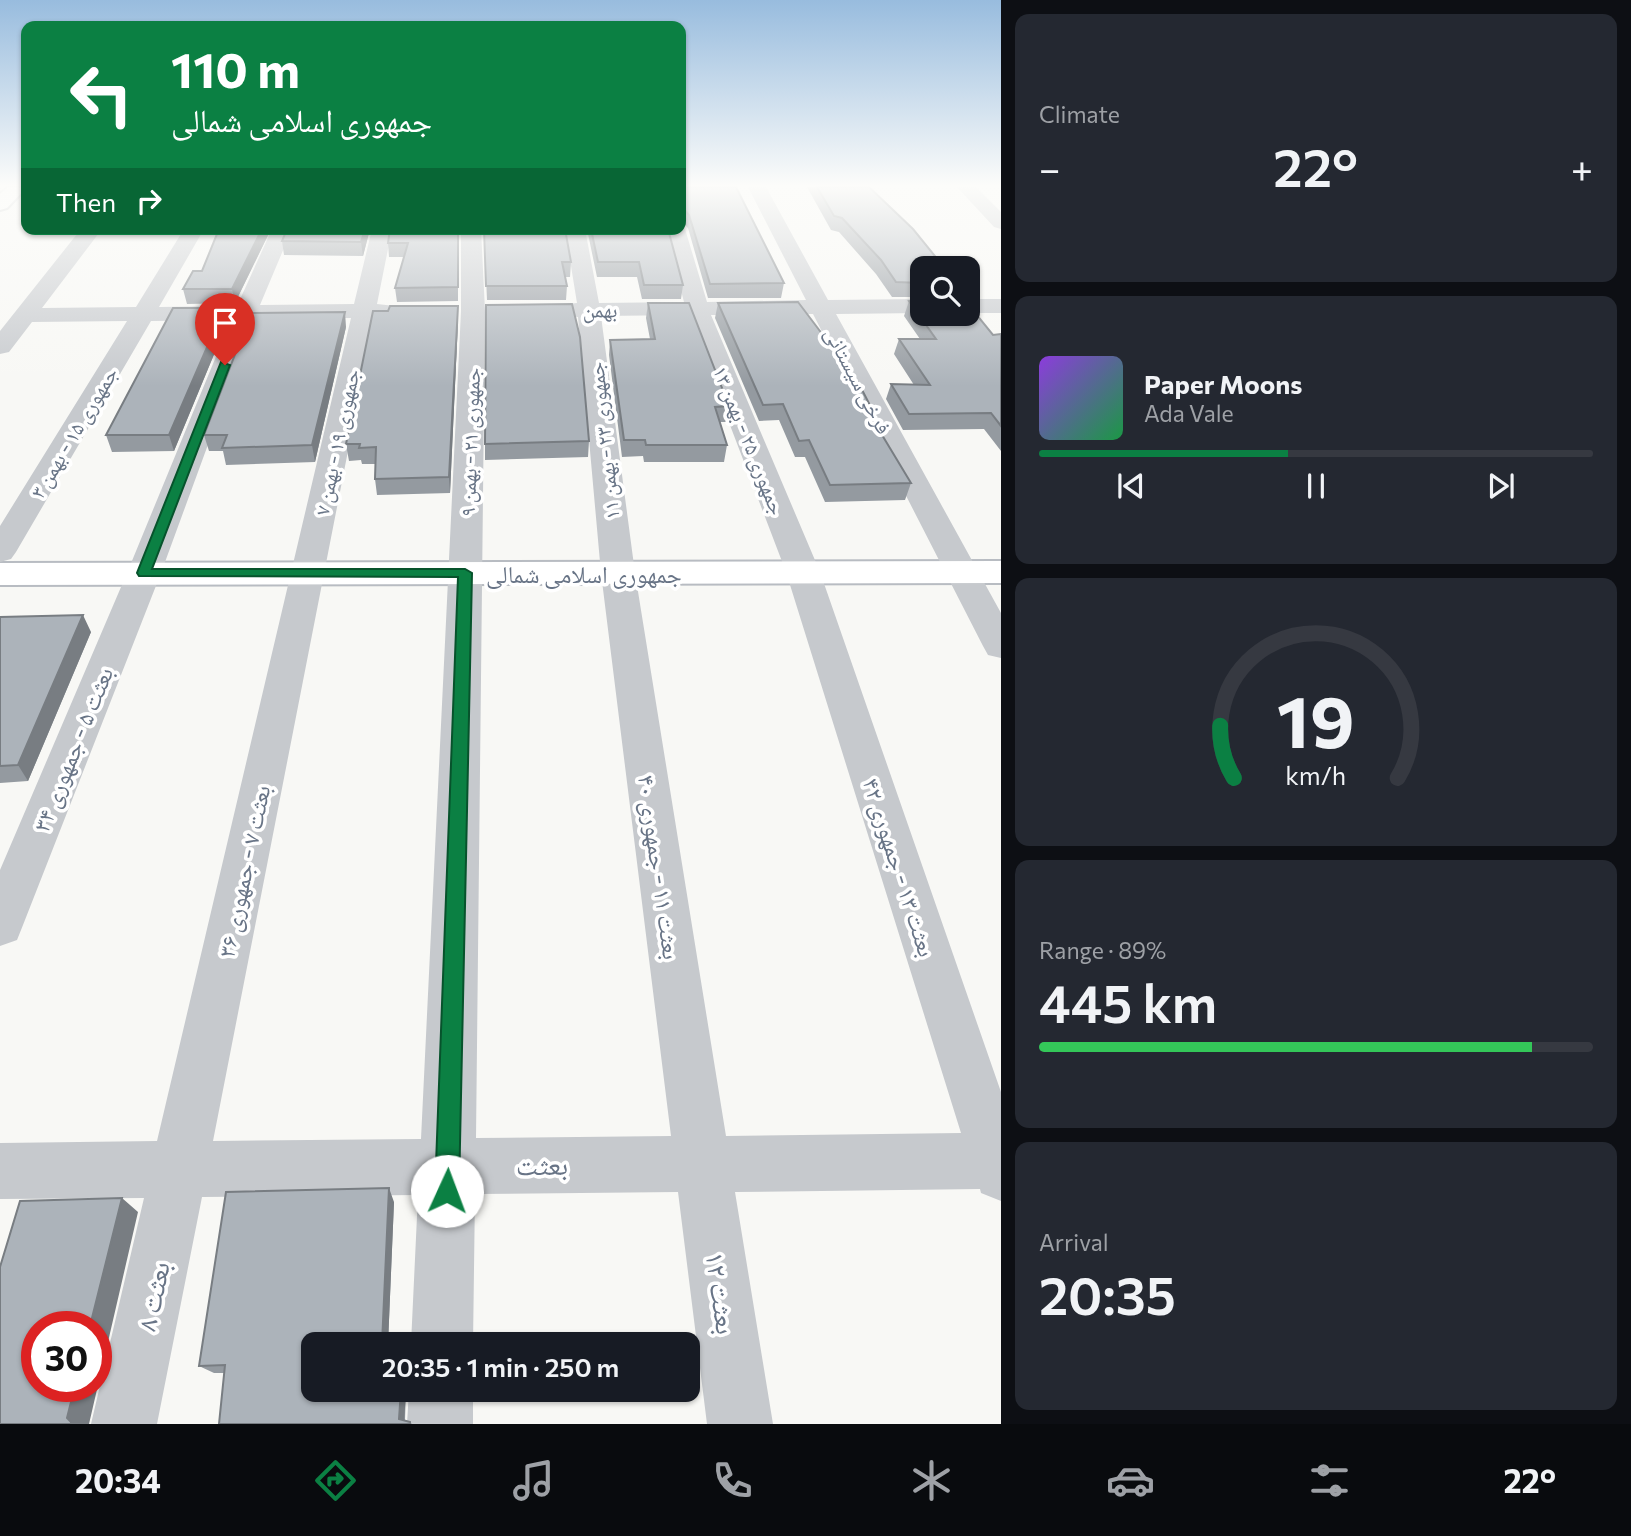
<!DOCTYPE html>
<meta charset="utf-8">
<style>
:root{--surface:#171b24;--page:#242831;--text:#f1f3f6;--muted:#9ea1a6;--line:#363941;--accent:#0b8043}
body{margin:0;font-family:Commissioner,"Noto Naskh Arabic",sans-serif;background:var(--page);color:var(--text);height:100vh;display:flex;flex-direction:column;font-size:26px;white-space:nowrap}
*{box-sizing:border-box;margin:0}
p{font-size:23px;color:var(--muted)}
.icon{flex:none;width:38px;height:38px;fill:none;stroke:currentColor;stroke-width:2;stroke-linecap:round;stroke-linejoin:round}
.map{position:relative;flex:1;overflow:hidden}
.panel{display:flex;flex-direction:column;gap:14px;padding:14px;background:#0d0f14;width:630px}
.panel>*{flex:none}
.hud{position:absolute;left:21px;top:21px;width:665px;height:214px;border-radius:14px;box-shadow:0 2px 5px #0004;background:#0b8043;color:#fff;overflow:hidden}
.buttons{position:absolute;left:910px;top:256px;display:grid;gap:14px}
.buttons a{display:grid;place-items:center;width:70px;height:70px;border-radius:14px;background:var(--surface);box-shadow:0 2px 5px #0004;font-size:35px}
.speed{position:absolute;left:21px;top:1311px;display:flex;gap:14px;font-size:35px;font-weight:700;text-align:center}
.speed>*{display:grid;place-content:center;width:91px;height:91px;border-radius:50%;background:var(--surface);box-shadow:0 2px 5px #0004;line-height:1}
.speed .limit{border:10px solid #d22;background:#fff;color:#111}
.pin{position:absolute;display:grid;place-items:center;width:60px;height:60px;color:#fff;margin:-72px -30px;border-radius:50% 50% 50% 0;rotate:-45deg;box-shadow:0 0 7px #0007}
.pin .icon{rotate:45deg}
.me{position:absolute;width:77px;margin:-38px;rotate:2deg;stroke-linejoin:round;filter:drop-shadow(0 0 5px #0008)}
.turn{display:flex;align-items:center;gap:24px;height:147px;padding:0 35px;font-size:32px}
.turn .icon{width:91px;height:91px;stroke-width:2.5}
.turn b{display:block;font-size:49px;line-height:60px}
.then{display:flex;align-items:center;height:66px;padding:0 35px;background:#0003;gap:14px;font-size:26px}
.big{font-size:52px;font-weight:600;line-height:1.1}
.panel .tile{flex:1;display:flex;flex-direction:column;justify-content:center;gap:10px;min-width:0;padding:0 24px;border-radius:14px;background:var(--page)}
.panel .dial{align-items:center;gap:0}
.dial svg{height:182px;overflow:visible;fill:none;stroke:var(--line);stroke-width:7;stroke-linecap:round;text-anchor:middle}
.dial text{fill:var(--text);stroke:none}
.song{display:flex;align-items:center;gap:21px}
.cover{width:84px;height:84px;border-radius:10px;background:linear-gradient(135deg,hsl(270 70% 55%),hsl(140 70% 35%))}
.played{height:7px;border-radius:4px;background:linear-gradient(90deg,var(--accent) 45%,var(--line) 45%)}
.keys{display:flex;justify-content:space-around;direction:ltr}
.heat{display:flex;justify-content:space-between;align-items:center;font-size:38px;direction:ltr}
.charge{height:10px;border-radius:5px;background:linear-gradient(90deg,#34c759 89%,var(--line) 0)}
.trip{position:absolute;left:301px;top:1332px;width:399px;height:70px;border-radius:14px;background:var(--surface);box-shadow:0 2px 5px #0004;font-weight:600;line-height:70px;text-align:center}
.dock{display:flex;height:112px;justify-content:space-around;align-items:center;background:#090b0e;color:var(--muted)}
.dock .icon{width:49px;height:49px}
.dock .on{color:var(--accent)}
.dock b{font-size:32px;color:var(--text)}
main{display:flex;flex:1;min-height:0}
.map>svg:first-child{display:block}
.lines{fill:none;stroke-linecap:round;stroke-linejoin:round}
.secondary-casing{stroke:#b8bcc2;stroke-width:4}
.primary-casing{stroke:#b9bcc1;stroke-width:4}
.street{fill:#c6c9cd;fill-rule:evenodd}
.secondary{fill:#fff;fill-rule:evenodd}
.primary{fill:#fff;fill-rule:evenodd}
.wall{fill:#949aa0}
.shaded-wall{fill:#787d82}
.building{fill:#acb3ba;stroke:#787d82;stroke-width:2}
.route{fill:#0b8043;stroke:#07532c;stroke-width:2}
.labels{text-anchor:middle;dominant-baseline:central;stroke-width:7;stroke-linejoin:round;paint-order:stroke}
.far-street-label{font-size:21px;fill:#687486;stroke:#fff}
.street-label{font-size:24px;fill:#687486;stroke:#fff}
.near-street-label{font-size:28px;fill:#687486;stroke:#fff}
</style>
<main>
<div class="map">
<svg width="1001" height="1424" viewBox="0 0 1001 1424">
<rect width="100%" height="100%" fill="#f8f8f5"/>
<g class="lines">
<defs>
<path id="secondary" d="M1001 561V583L0 585V563Z"/>
<path id="primary" d="M8 187 26 188 7 208 0 210V194Z"/>
</defs>
<use href="#secondary" class="secondary-casing"/>
<use href="#primary" class="primary-casing"/>
<path class="street" d="M748 187H766L828 300 922 299V313L836 314 1001 613V658L988 655 983 646 813 314 711 315 820 572 1001 1092V1201L981 1193 980 1189 735 1192 773 1424H707L678 1192 475 1194 473 1344H411L418 1195 202 1197 157 1424H91L144 1198 0 1199V1143L157 1141 351 318 254 319 161 573 23 925 17 940 0 946V870L127 573 231 320 151 321 16 552 11 559 0 562V526L127 321 32 322 9 352 0 354V331L81 229H102L42 308 136 307 184 229H204L159 307 237 306 272 229H292L260 305 354 304 372 229H392L377 304 395 306 399 311 395 316 374 318 213 1141 421 1139 461 311V229H481L485 311 476 1138 671 1136 601 573 578 317 555 315 552 310 555 305 577 303 565 229H585L599 303 684 302 665 229H681V224L685 229 707 302 806 300ZM688 315 786 572 961 1133 726 1136 635 573 601 316Z
M957 187H976L1001 212V229L994 227Z
M968 299H1001V313H968Z
M409 1390H473V1424H407Z"/>
<use href="#secondary" class="secondary"/>
<use href="#primary" class="primary"/>
</g>
<path class="wall" d="M681 187 784 283 781 298H708L688 228 681 221Z
M807 187H869L943 266 942 268H922V297H892L876 274 839 232 831 230Z
M219 229H271L235 303 187 304 183 289 202 271Z
M370 229 363 256 284 255 282 241Z
M458 229V301L397 302 395 288 404 257H389L388 243Z
M484 229 571 262 570 277H565L567 286 566 300H487Z
M587 229H668L683 285 681 299H642L637 277H597Z
M909 301 993 335 1001 334V451L984 429 903 430 886 399 891 384 914 385 894 354 899 339H920L904 316Z
M648 303 729 406 726 422H720L727 445 724 462H644L643 456 622 457 609 355 610 340 650 339 646 318Z
M718 303 852 382 875 415 873 420 911 483 905 500 825 502 805 457H795L779 420 759 421 715 318Z
M224 308 227 323 174 451 112 452 106 435Z
M388 311 458 321 450 493 377 495 375 479 376 464H362L361 460 349 461 346 444Z
M346 327 315 462 226 465 223 451H209L204 435Z
M589 441 588 457 485 460V444Z
M0 617 91 632 28 781 0 783Z
M394 1202 388 1344H313L406 1390 405 1420 410 1422 412 1424H219L224 1373H214L199 1366Z"/>
<path class="shaded-wall" d="M262 229H271L235 303 232 289Z
M365 229H370L363 256 361 242Z
M458 306V321L450 493 449 477Z
M224 308 227 323 174 451 169 435Z
M345 312 346 327 315 462 312 445Z
M83 615 91 632 28 781 18 765Z
M389 1188 394 1202 388 1344H382Z
M122 1198 138 1212 89 1424H71L67 1418 75 1386H96V1326H90Z
M401 1390H408H406L404 1424 399 1419Z"/>
<path class="building" d="M681 187H736L784 283 710 284 689 215 683 208 681 212Z
M817 187H869L913 229 943 266H937L938 268H922V283L896 282 881 260 842 218 834 216Z
M219 229H262L232 289H183L193 271H202Z
M287 229H365L361 242 282 241Z
M390 229H458V287L395 288 408 243H388Z
M484 229H565L571 262H562L567 286H486Z
M591 229H668L683 285H644L639 262H598Z
M922 300V313H968V304L993 335 1001 334V426L991 413 909 414 891 384 930 385 899 339H936L909 301Z
M798 302 829 343 852 382H858L875 415H870L911 483 830 485 809 440 799 441 783 404 763 405 718 303Z
M648 303H689L729 406 715 407 727 445H646L645 440H624L610 340 655 339Z
M572 304 580 337 589 441 485 444 486 305Z
M390 306H458L449 477 375 479 376 447 359 448 360 444H346L373 311H388Z
M173 308H224L169 435H106Z
M345 312 312 445 222 448 227 435H204L251 313Z
M83 615 18 765 0 766V617Z
M389 1188 382 1344H313V1390H401L399 1419 410 1422V1424H219L225 1365 199 1366 226 1192Z
M122 1198 90 1326H37V1386H75L67 1418 71 1422V1424H0V1267L20 1201Z"/>
<linearGradient id="sky" x2="0" y2="1"><stop stop-color="#98bcde"/><stop offset="0.48" stop-color="#fcfcfa"/><stop offset="1" stop-color="#fcfcfa" stop-opacity="0"/></linearGradient>
<rect width="1001" height="386" fill="url(#sky)"/>
<path class="route" d="M221 362 230 365 152 569H465L472 573 459 1191 455 1199 447 1202 438 1199 435 1191 458 577 139 576 137 573Z"/>
<g class="labels">
<g class="far-street-label">
<text transform="translate(600 309) rotate(-1)">بهمن</text>
<text transform="translate(859 380) rotate(62)">فرخی سیستانی</text>
<text transform="translate(73 432) rotate(-59)">جمهوری ۱۵ - بهمن ۳</text>
<text transform="translate(750 440) rotate(68)">جمهوری ۲۵ - بهمن ۱۳</text>
<text transform="translate(603 441) rotate(-96)">جمهوری ۲۳ - بهمن ۱۱</text>
<text transform="translate(336 442) rotate(-78)">جمهوری ۱۹ - بهمن ۷</text>
<text transform="translate(469 442) rotate(-88)">جمهوری ۲۱ - بهمن ۹</text>
</g>
<g class="street-label">
<text x="584" y="573">جمهوری اسلامی شمالی</text>
<text transform="translate(72 749) rotate(-68)">بعثت ۵ - جمهوری ۳۴</text>
<text transform="translate(660 867) rotate(82)">بعثت ۱۱ - جمهوری ۴۰</text>
<text transform="translate(900 867) rotate(72)">بعثت ۱۳ - جمهوری ۴۲</text>
<text transform="translate(243 871) rotate(-78)">بعثت ۷ - جمهوری ۳۶</text>
</g>
<g class="near-street-label">
<text transform="translate(542 1164) rotate(-1)">بعثت</text>
<text transform="translate(722 1293) rotate(82)">بعثت ۱۲</text>
<text transform="translate(152 1296) rotate(-78)">بعثت ۸</text>
</g>
</g>
</svg>
<div class="buttons">
<a><svg class="icon" aria-label="search" viewBox="0 0 24 24"><circle cx="10" cy="10" r="6"/><path d="M15 15l6 6"/></svg></a>
</div>
<div class="speed"><div class="limit">30</div></div>
<div class="pin" style="left:225px;top:365px;background:#d93025"><svg class="icon" aria-label="arrive" viewBox="0 0 24 24"><path d="M6 21V4h12l-3 4 3 4H6"/></svg></div>
<svg class="me" style="left:447px;top:1191px" viewBox="-20 -20 40 40"><circle r="19" fill="#fff"/><path d="M0-13L10 11 0 6-10 11z" fill="#0b8043"/></svg>
<div class="trip">20:35 · 1 min · 250 m</div>
<div class="hud">
<div class="turn"><svg class="icon" aria-label="left" viewBox="0 0 24 24"><path d="M17 20v-9H6M10 6l-5 5 5 5"/></svg><div><b>110 m</b>جمهوری اسلامی شمالی</div></div>
<div class="then">Then<svg class="icon" aria-label="right" viewBox="0 0 24 24"><path d="M7 20v-9h11M14 6l5 5-5 5"/></svg></div>
</div>
</div>
<section class="panel">
<div class="tile"><p>Climate</p>
<div class="heat"><a>−</a><b class="big">22°</b><a>+</a></div>
</div>
<div class="tile">
<div class="song"><i class="cover"></i><div><b>Paper Moons</b><p>Ada Vale</p></div></div>
<div class="played"></div>
<div class="keys"><svg class="icon" aria-label="previous" viewBox="0 0 24 24"><path d="M18 5L8 12l10 7zM5 5v14"/></svg><svg class="icon" aria-label="pause" viewBox="0 0 24 24"><path d="M8 5v14M16 5v14"/></svg><svg class="icon" aria-label="next" viewBox="0 0 24 24"><path d="M6 5l10 7-10 7zM19 5v14"/></svg></div>
</div>
<div class="tile dial"><svg viewBox="0 0 100 80">
<path d="M14 69A42 42 0 1 1 86 69"/>
<path d="M14 69A42 42 0 0 1 8 46" stroke="#0b8043"/>
<text x="50" y="56" font-size="32" font-weight="700">19</text>
<text x="50" y="72" font-size="11">km/h</text>
</svg></div>
<div class="tile"><p>Range · 89%</p><b class="big">445 km</b><div class="charge"></div></div>
<div class="tile"><p>Arrival</p><b class="big">20:35</b></div>
</section>
</main>
<nav class="dock">
<b>20:34</b>
<svg class="icon on" aria-label="directions" viewBox="0 0 24 24"><path d="M12 3l9 9-9 9-9-9zM9 14v-3h6M13 9l2 2-2 2"/></svg>
<svg class="icon" aria-label="music" viewBox="0 0 24 24"><path d="M9 18V5l10-2v13"/><circle cx="6" cy="18" r="3"/><circle cx="16" cy="16" r="3"/></svg>
<svg class="icon" aria-label="phone" viewBox="0 0 24 24"><path d="M5 4h4l2 5-3 2q2 4 5 5l2-3 5 2v4C11 20 4 13 5 4z"/></svg>
<svg class="icon" aria-label="climate" viewBox="0 0 24 24"><path d="M12 3v18M4 7l16 10M4 17L20 7"/></svg>
<svg class="icon" aria-label="car" viewBox="0 0 24 24"><path d="M5 17H2v-5l4-1 3-4h7l3 4 3 1v5h-3M9 17h6M6 11h13"/><circle cx="7" cy="17" r="2"/><circle cx="17" cy="17" r="2"/></svg>
<svg class="icon" aria-label="filters" viewBox="0 0 24 24"><path d="M4 7h16M4 17h16"/><circle cx="9" cy="7" r="2"/><circle cx="15" cy="17" r="2"/></svg>
<b>22°</b>
</nav>
